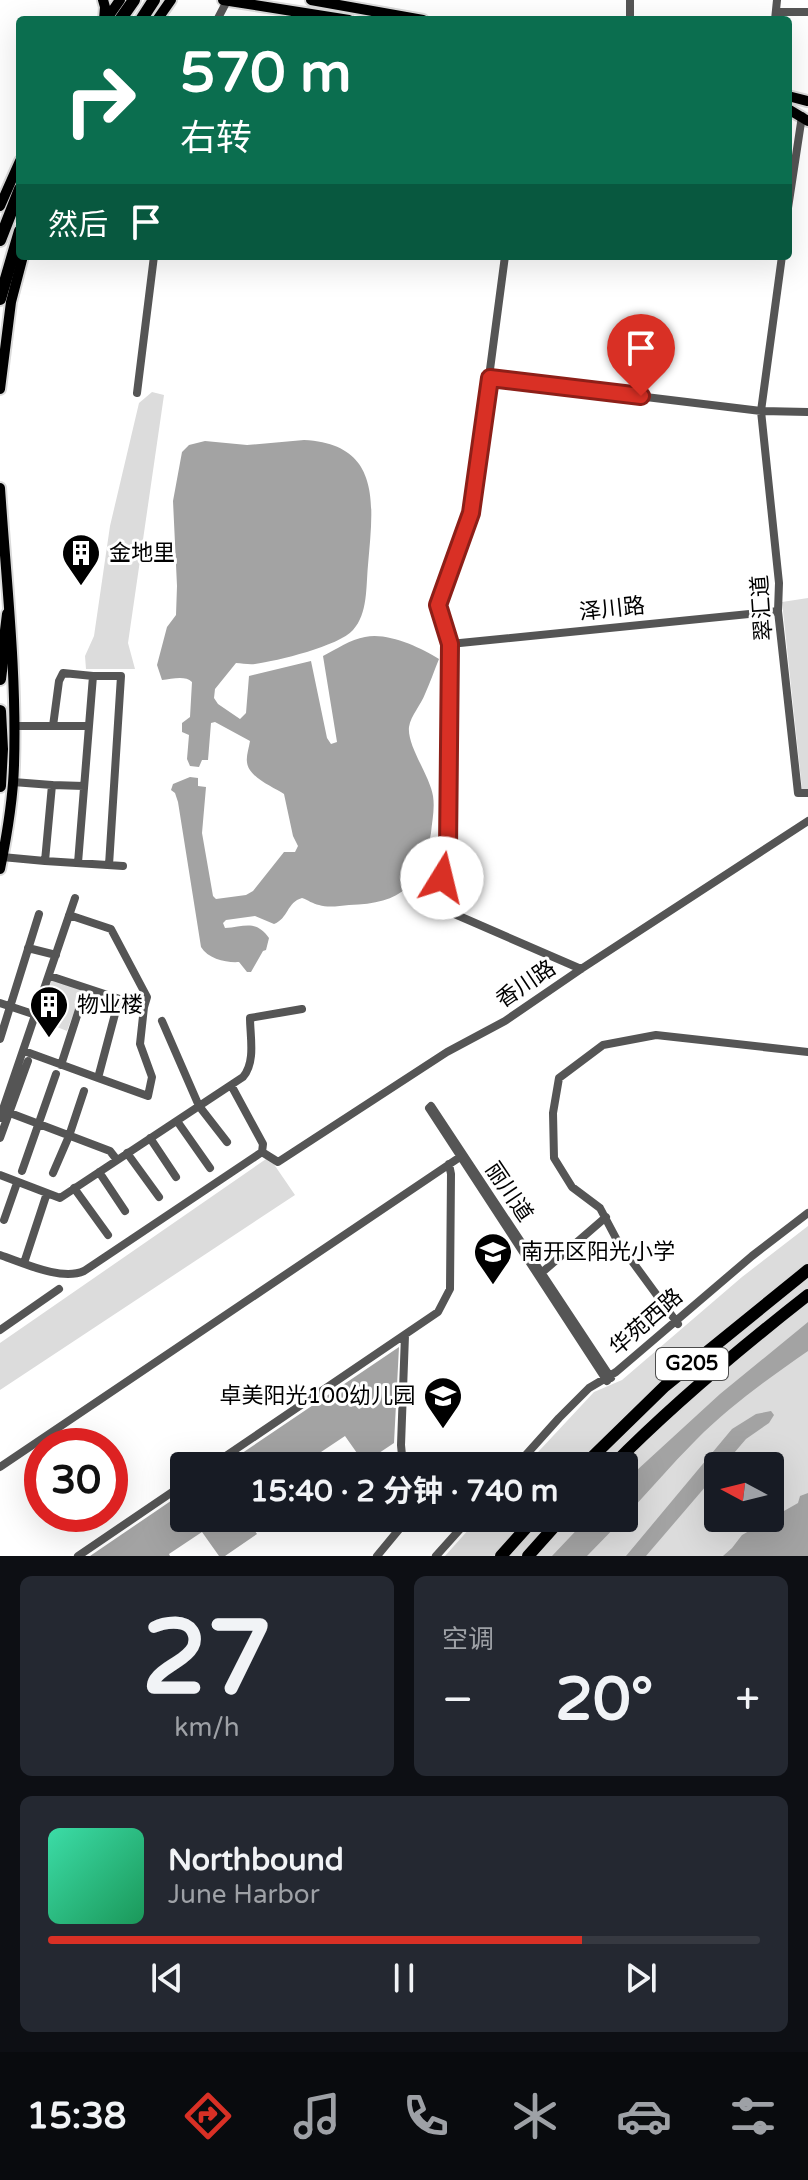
<!DOCTYPE html>
<html lang="zh">
<meta charset="utf-8">
<style>
:root{--surface:#171b24;--page:#242831;--text:#f1f3f6;--muted:#9ea1a6;--line:#363941;--accent:#d93025}
body{margin:0;font-family:"Varela Round","Noto Sans SC",sans-serif;background:var(--page);color:var(--text);height:100vh;display:flex;flex-direction:column;font-size:30px;white-space:nowrap}
*{box-sizing:border-box;margin:0}
p{font-size:26px;color:var(--muted)}
.icon{flex:none;width:44px;height:44px;fill:none;stroke:currentColor;stroke-width:2;stroke-linecap:round;stroke-linejoin:round}
.map{position:relative;height:1556px;overflow:hidden}
.sheet{display:flex;flex-direction:column;gap:20px;padding:20px;background:#0d0f14;flex:1}
.sheet>*{flex:none}
.hud{position:absolute;left:16px;top:16px;width:776px;height:244px;border-radius:8px;box-shadow:0 8px 32px #0002;background:#0b6e4f;color:#fff;overflow:hidden}
.needle{width:52px;rotate:277deg}
.buttons{position:absolute;left:704px;top:1452px;display:grid;gap:16px}
.buttons a{display:grid;place-items:center;width:80px;height:80px;border-radius:8px;background:var(--surface);box-shadow:0 8px 32px #0002;font-size:40px}
.speed{position:absolute;left:24px;top:1428px;display:flex;gap:16px;font-size:40px;font-weight:700;text-align:center}
.speed>*{display:grid;place-content:center;width:104px;height:104px;border-radius:50%;background:var(--surface);box-shadow:0 8px 32px #0002;line-height:1}
.speed .limit{border:12px solid #d22;background:#fff;color:#111}
.pin{position:absolute;display:grid;place-items:center;width:68px;height:68px;color:#fff;margin:-82px -34px;border-radius:50% 50% 50% 0;rotate:-45deg;box-shadow:0 0 8px #0007}
.pin .icon{rotate:45deg}
.me{position:absolute;width:88px;margin:-44px;rotate:9deg;stroke-linejoin:round;filter:drop-shadow(0 0 6px #0008)}
.turn{display:flex;align-items:center;gap:28px;height:168px;padding:0 32px;font-size:36px}
.turn .icon{width:104px;height:104px;stroke-width:2.5}
.turn b{display:block;font-size:56px;line-height:68px}
.then{display:flex;align-items:center;height:76px;padding:0 32px;background:#0003;gap:16px;font-size:30px}
.big{font-size:60px;font-weight:700;line-height:1.1}
.sheet .tile{flex:1;display:flex;flex-direction:column;justify-content:center;gap:12px;min-width:0;padding:0 28px;border-radius:12px;background:var(--page)}
.sheet .dial{align-items:center;gap:0}
.dial b{font-size:104px;line-height:1}
.song{display:flex;align-items:center;gap:24px}
.cover{width:96px;height:96px;border-radius:12px;background:linear-gradient(135deg,hsl(160 70% 55%),hsl(150 70% 35%))}
.played{height:8px;border-radius:4px;background:linear-gradient(90deg,var(--accent) 75%,var(--line) 75%)}
.keys{display:flex;justify-content:space-around;direction:ltr}
.heat{display:flex;justify-content:space-between;align-items:center;font-size:44px;direction:ltr}
.sheet .tiles{flex:1;display:grid;gap:20px;grid-template-columns:1fr 1fr}
.tile:last-child{grid-column:span 2}
.trip{position:absolute;left:170px;top:1452px;width:468px;height:80px;border-radius:8px;background:var(--surface);box-shadow:0 8px 32px #0002;font-weight:700;line-height:80px;text-align:center}
.menu{display:flex;height:128px;justify-content:space-around;align-items:center;background:#090b0e;color:var(--muted)}
.menu .icon{width:56px;height:56px}
.menu .on{color:var(--accent)}
.menu b{font-size:36px;color:var(--text)}
.map>svg:first-child{display:block}
.green{fill:#dcdcdc;fill-rule:evenodd}
.water{fill:#a3a3a3}
.lines{fill:none;stroke-linecap:round;stroke-linejoin:round}
.major-casing{stroke:#dbdbdb;stroke-width:14}
.highway-casing{stroke:#dbdbdb;stroke-width:16}
.minor{stroke:#555;stroke-width:8}
.major{stroke:#000;stroke-width:10}
.highway{stroke:#000;stroke-width:12}
.route-casing{stroke:#8d1f18;stroke-width:20}
.route{stroke:#d93025;stroke-width:14}
.labels{text-anchor:middle;dominant-baseline:central;stroke-width:6;stroke-linejoin:round;paint-order:stroke}
.shield{fill:#fff;stroke:#4c4c4c;stroke-width:2}
.shield-label{font-size:20px;font-weight:bold;fill:#000}
.poi-label{font-size:22px;fill:#000;stroke:#fff;text-anchor:start}
.street-label{font-size:22px;fill:#000;stroke:#fff}
</style>
<div class="map">
<svg width="808" height="1556" viewBox="0 0 808 1556">
<rect width="100%" height="100%" fill="#fff"/>
<path class="green" d="M152 392 164 395 128 643 135 669H86L85 656 94 636 110 526 139 403Z
M808 598V790L802 789 782 602Z
M52 979 82 990 67 1031 37 1019Z
M269 1157 295 1195 0 1390V1343Z
M808 1226V1556H445L479 1518H624V1466H525L594 1392 622 1380 742 1277ZM718 1466H770V1518H718Z"/>
<path class="water" d="M304 440C383 444 373 506 368 565 366 586 368 614 353 630 339 646 277 661 255 664 249 665 242 663 236 663L215 689 214 698 218 704 240 719 246 713 249 676 311 661 327 738 331 744 337 742 323 656C335 650 351 639 365 637 387 632 420 647 439 659 434 671 430 683 425 694 421 705 411 715 409 727 407 746 430 776 433 796 435 809 432 821 431 833 423 884 402 904 349 905 339 906 328 908 319 905 313 904 308 900 302 898 287 902 288 919 274 924L255 916 226 920 223 923 225 928C244 927 256 919 269 938L266 950 263 951 251 972H247L239 962C227 963 208 959 201 947L178 802 175 793 171 790 173 784 190 777 198 778V786L206 787 202 833 213 896 216 899 246 895 253 891 284 852H295L298 846 293 836 284 794C273 787 248 777 247 762 246 756 249 748 250 741L215 722 211 723 208 760H202L199 767 190 766 187 759 189 735 182 732V723L190 717 192 682C185 675 172 679 162 680L157 665 167 627 176 615 177 586 173 501 182 452 189 445 205 441 247 445Z
M808 1322V1351C769 1378 730 1406 696 1440 671 1465 648 1492 624 1518V1482L720 1394Z
M399 1347 394 1443 364 1463 345 1436 312 1458 317 1466H223Z
M771 1411 774 1415 769 1423 746 1439 723 1466H718V1472L646 1556H626L732 1429 756 1414Z
M184 1492V1518H246L257 1534 225 1556H219L202 1532 169 1554 170 1556H90Z
M808 1493V1556H723L732 1548 742 1535 798 1503 800 1496Z
M588 1518H624L587 1556H552Z"/>
<g class="lines">
<defs>
<path id="major" d="M103 0 105 7 104 20
M223 0 349 20
M311 0 423 20
M106 20 120 0
M157 20 171 0
M788 96 807 101
M788 109 808 121
M0 206 20 161
M0 389 11 302 23 256
M0 488C6 579 17 674 14 765 13 800 7 835 0 869"/>
<path id="highway" d="M120 20 134 0
M141 20 154 0
M0 240 20 189
M0 299 20 231
M0 679 8 614
M0 711 2 749 0 786
M583 1466 665 1386 808 1270
M612 1466C674 1403 739 1349 808 1295
M501 1556 535 1518
M528 1556 562 1518"/>
</defs>
<use href="#major" class="major-casing"/>
<use href="#highway" class="highway-casing"/>
<path class="minor" d="M776 12H808
M217 20 227 1
M630 20V0
M775 20 777 0
M788 208 802 116
M505 256 471 513 438 605 450 644 448 850 436 906 581 969
M782 256 761 411 779 583 778 611 798 793H808
M490 378 761 411 808 412
M137 393 154 256
M450 644 778 611
M93 676H121L109 865
M14 726H89
M53 726 59 681 63 673 93 676 78 863
M52 785 84 786
M2 857 45 861 52 785 13 782
M45 861 123 866
M69 915 111 929 147 997 144 1007
M28 948 56 955
M50 976 144 1007 140 1044 152 1077 148 1096 98 1078
M0 1003 36 1015
M162 1021 199 1106 227 1142
M0 1039 39 914
M24 1051 98 1078 119 999
M61 1065 86 988
M10 1113 110 1151 117 1160
M0 1118 75 898
M177 1121 210 1168
M0 1138 28 1061
M150 1138 176 1177
M262 1152 278 1162 447 1052 505 1021 581 969 808 821
M127 1153 159 1197
M22 1171 56 1074
M99 1172 125 1211
M53 1173 69 1136 84 1091
M0 1175 60 1198 243 1077C256 1062 250 1036 250 1018L302 1009
M74 1188 108 1235
M4 1220 17 1183
M0 1255C24 1263 61 1281 84 1271L262 1152 263 1144 231 1085
M24 1263 47 1193
M539 1275 606 1217
M678 1324 618 1242 600 1208 572 1187 554 1158 553 1113 559 1078 603 1045 656 1035 808 1052
M0 1330 59 1289
M607 1381 429 1108 431 1106 611 1378
M211 1466 438 1312 450 1289 451 1174 449 1164
M403 1466 401 1445 405 1335
M516 1466 559 1418 589 1388 616 1372 752 1256 808 1213
M0 1467 463 1155
M78 1556 184 1484
M377 1556 406 1521V1518
M436 1556 470 1518"/>
<use href="#major" class="major"/>
<use href="#highway" class="highway"/>
</g>
<g class="lines">
<defs>
<path id="route" d="M442 878 448 850 450 644 438 605 471 513 490 378 641 396"/>
</defs>
<use href="#route" class="route-casing"/>
<use href="#route" class="route"/>
</g>
<defs>
<symbol id="building-pin" viewBox="-11 -11 22 30"><path d="M0 17L-7.5 6A9.5 9.5 0 1 1 7.5 6Z" fill="#000" stroke="#fff"/><path d="M-4-6H4V6H1V3H-1V6H-4ZM-2.5-4.3h1.7v1.8h-1.7ZM.8-4.3h1.7v1.8H.8ZM-2.5-1h1.7V.8h-1.7ZM.8-1h1.7V.8H.8Z" fill="#fff"/></symbol>
<symbol id="school-pin" viewBox="-11 -11 22 30"><path d="M0 17L-7.5 6A9.5 9.5 0 1 1 7.5 6Z" fill="#000" stroke="#fff"/><path d="M0-5L7-2L0 1L-7-2ZM-4 1L0 2.5L4 1V4Q0 6-4 4Z" fill="#fff"/></symbol>
</defs>
<g fill-rule="evenodd">
<use href="#building-pin" x="59" y="531" width="44" height="60"/>
<use href="#building-pin" x="27" y="983" width="44" height="60"/>
<use href="#school-pin" x="471" y="1230" width="44" height="60"/>
<use href="#school-pin" x="421" y="1374" width="44" height="60"/>
</g>
<g class="labels">
<rect class="shield" x="656" y="1348" width="72" height="32" rx="6"/>
<g class="shield-label">
<text x="692" y="1364">G205</text>
</g>
<g class="poi-label">
<text x="109" y="553">金地里</text>
<text x="77" y="1005">物业楼</text>
<text x="521" y="1252">南开区阳光小学</text>
<text x="415" y="1396" text-anchor="end">卓美阳光100幼儿园</text>
</g>
<g class="street-label">
<text transform="translate(762 608) rotate(-94)">翠汇道</text>
<text transform="translate(612 609) rotate(-6)">泽川路</text>
<text transform="translate(526 984) rotate(-34)">香川路</text>
<text transform="translate(509 1192) rotate(56)">丽川道</text>
<text transform="translate(646 1322) rotate(-41)">华苑西路</text>
</g>
</g>
</svg>
<div class="buttons">
<a><svg class="needle" viewBox="-14 -14 28 28"><path d="M0-13l5 13h-10z" fill="#e53935"/><path d="M0 13l5-13h-10z" fill="#9ea1a6"/></svg></a>
</div>
<div class="speed"><div class="limit">30</div></div>
<div class="pin" style="left:641px;top:396px;background:#d93025"><svg class="icon" aria-label="arrive" viewBox="0 0 24 24"><path d="M6 21V4h12l-3 4 3 4H6"/></svg></div>
<svg class="me" style="left:442px;top:878px" viewBox="-20 -20 40 40"><circle r="19" fill="#fff"/><path d="M0-13L10 11 0 6-10 11z" fill="#d93025"/></svg>
<div class="trip">15:40 · 2 分钟 · 740 m</div>
<div class="hud">
<div class="turn"><svg class="icon" aria-label="right" viewBox="0 0 24 24"><path d="M7 20v-9h11M14 6l5 5-5 5"/></svg><div><b>570 m</b>右转</div></div>
<div class="then">然后<svg class="icon" aria-label="arrive" viewBox="0 0 24 24"><path d="M6 21V4h12l-3 4 3 4H6"/></svg></div>
</div>
</div>
<section class="sheet">
<div class="tiles">
<div class="tile dial"><b>27</b><p>km/h</p></div>
<div class="tile"><p>空调</p>
<div class="heat"><a>−</a><b class="big">20°</b><a>+</a></div>
</div>
<div class="tile">
<div class="song"><i class="cover"></i><div><b>Northbound</b><p>June Harbor</p></div></div>
<div class="played"></div>
<div class="keys"><svg class="icon" aria-label="previous" viewBox="0 0 24 24"><path d="M18 5L8 12l10 7zM5 5v14"/></svg><svg class="icon" aria-label="pause" viewBox="0 0 24 24"><path d="M8 5v14M16 5v14"/></svg><svg class="icon" aria-label="next" viewBox="0 0 24 24"><path d="M6 5l10 7-10 7zM19 5v14"/></svg></div>
</div>
</div>
</section>
<nav class="menu">
<b>15:38</b>
<svg class="icon on" aria-label="directions" viewBox="0 0 24 24"><path d="M12 3l9 9-9 9-9-9zM9 14v-3h6M13 9l2 2-2 2"/></svg>
<svg class="icon" aria-label="music" viewBox="0 0 24 24"><path d="M9 18V5l10-2v13"/><circle cx="6" cy="18" r="3"/><circle cx="16" cy="16" r="3"/></svg>
<svg class="icon" aria-label="phone" viewBox="0 0 24 24"><path d="M5 4h4l2 5-3 2q2 4 5 5l2-3 5 2v4C11 20 4 13 5 4z"/></svg>
<svg class="icon" aria-label="climate" viewBox="0 0 24 24"><path d="M12 3v18M4 7l16 10M4 17L20 7"/></svg>
<svg class="icon" aria-label="car" viewBox="0 0 24 24"><path d="M5 17H2v-5l4-1 3-4h7l3 4 3 1v5h-3M9 17h6M6 11h13"/><circle cx="7" cy="17" r="2"/><circle cx="17" cy="17" r="2"/></svg>
<svg class="icon" aria-label="filters" viewBox="0 0 24 24"><path d="M4 7h16M4 17h16"/><circle cx="9" cy="7" r="2"/><circle cx="15" cy="17" r="2"/></svg>
</nav>
